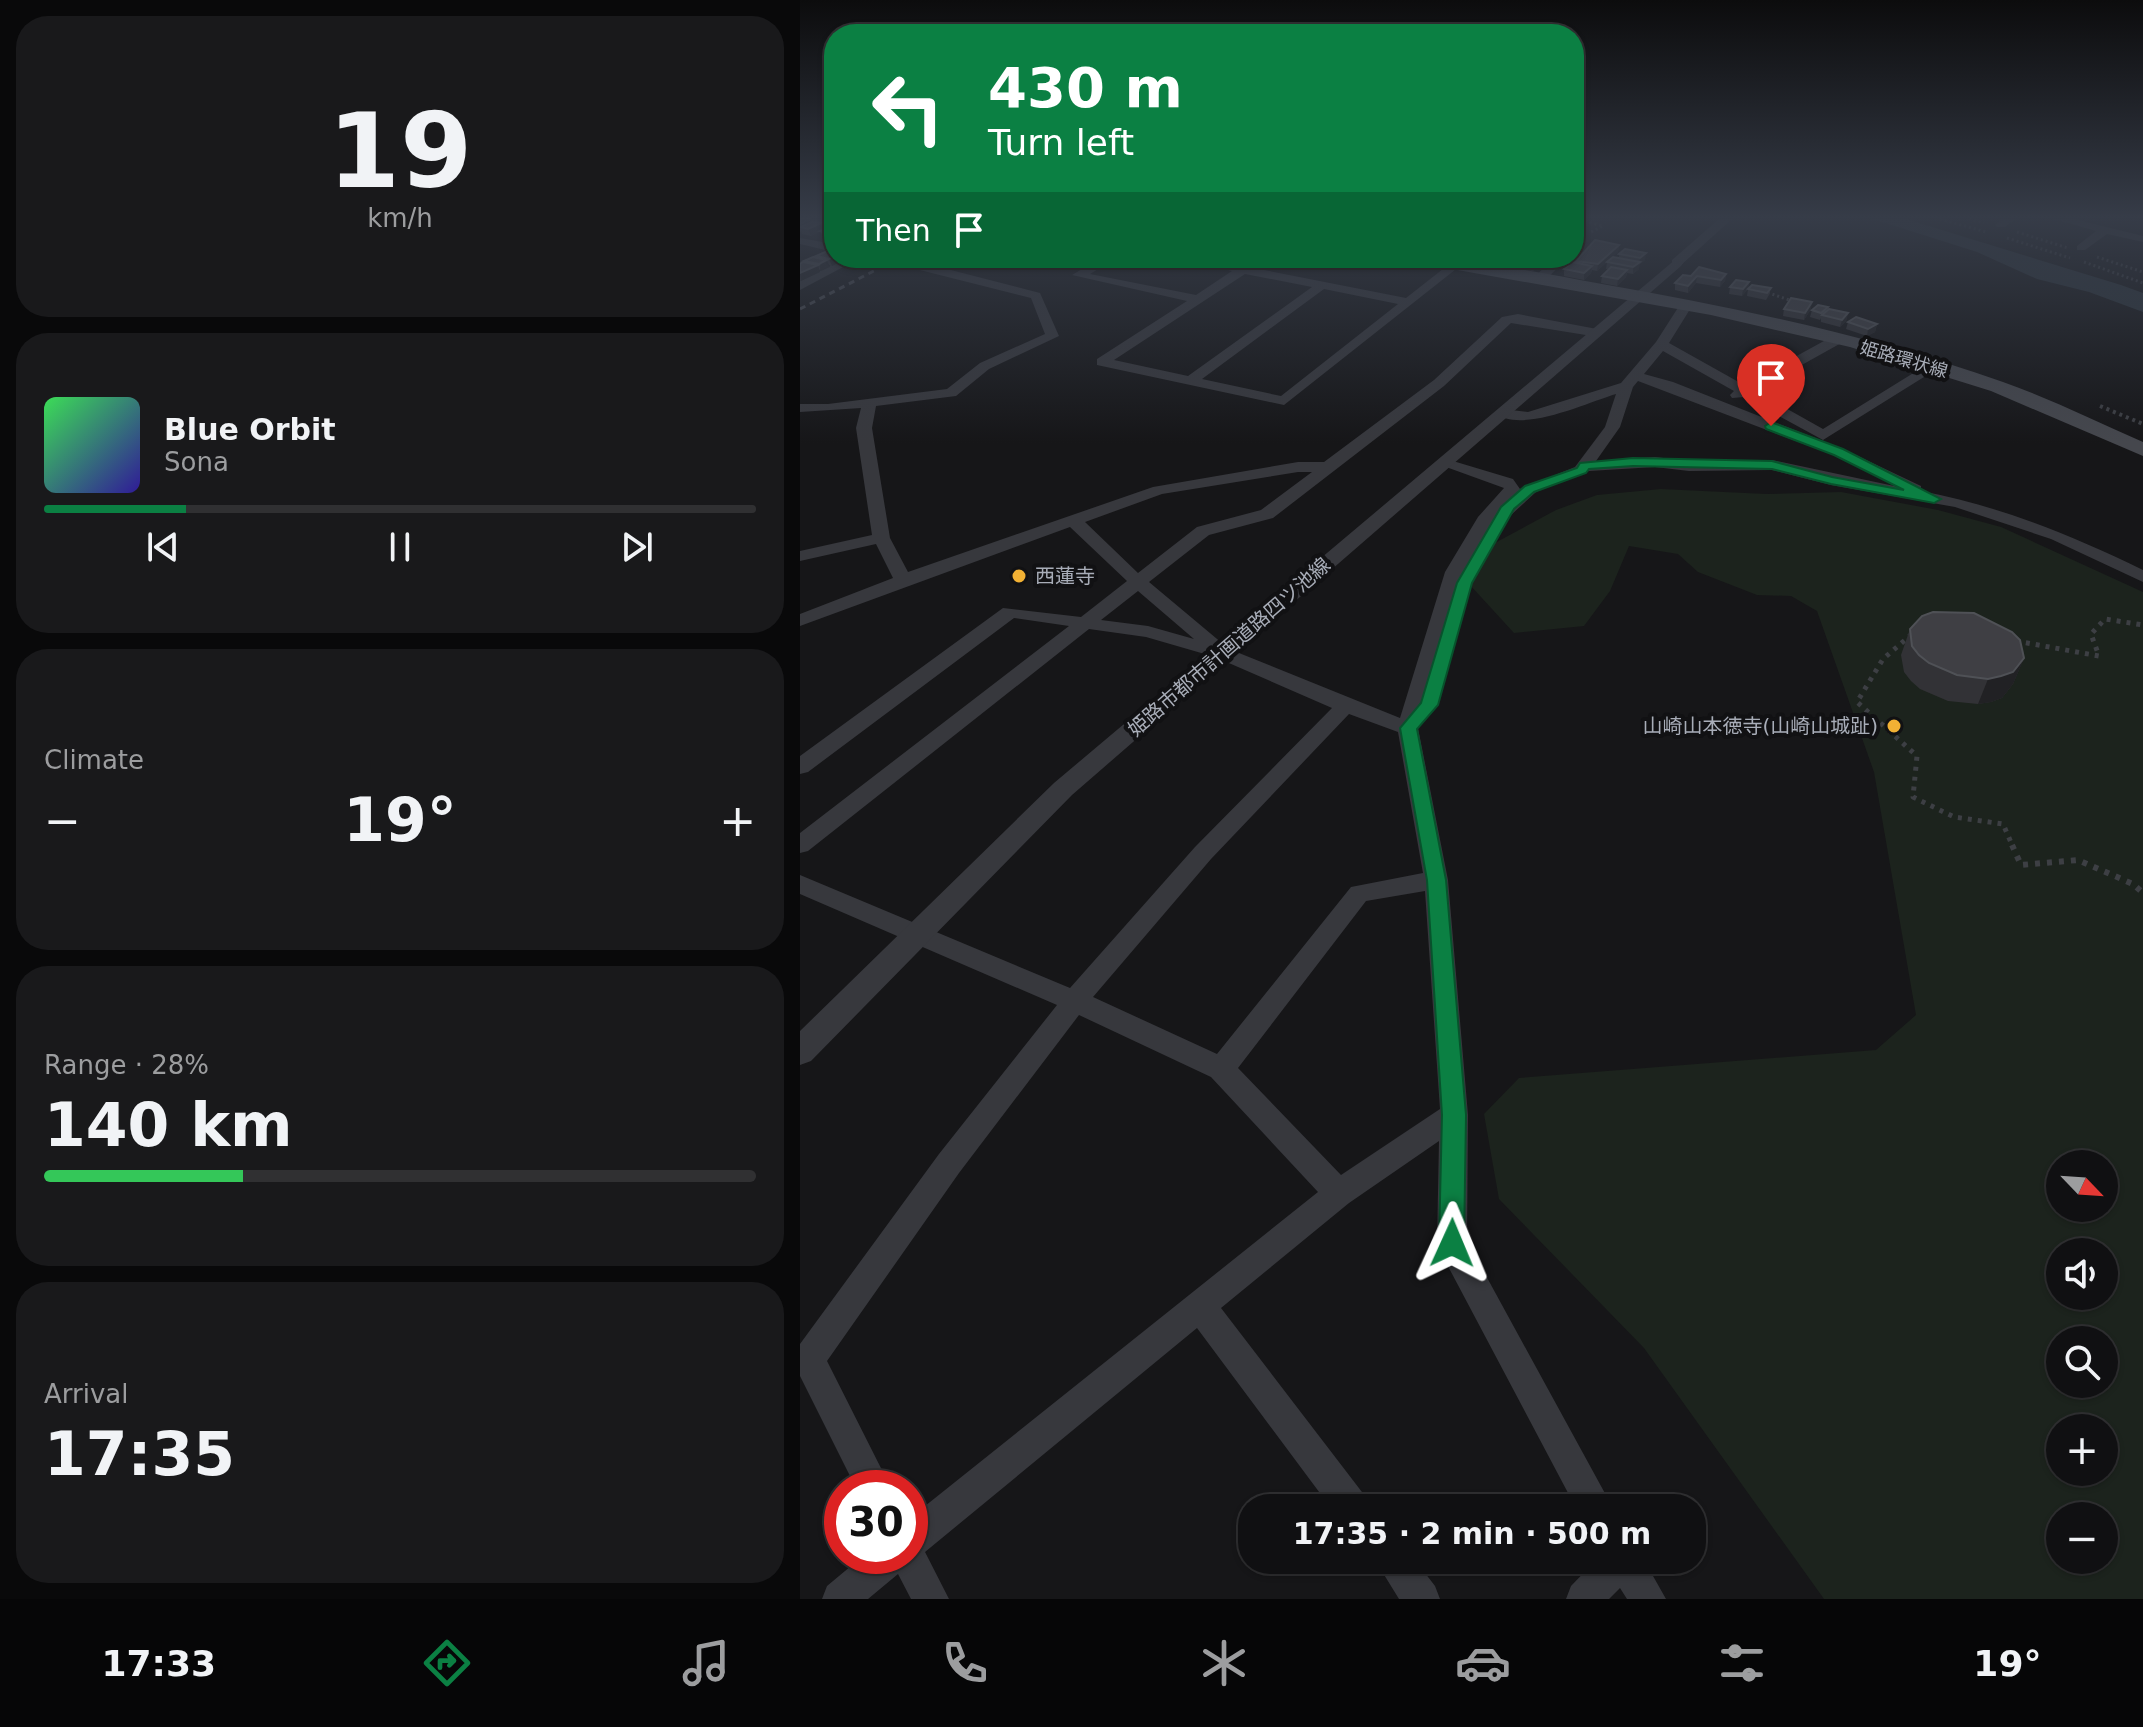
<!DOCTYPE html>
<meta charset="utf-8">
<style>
:root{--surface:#101012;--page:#19191b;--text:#f1f3f6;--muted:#9c9d9f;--line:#303032;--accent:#0b8043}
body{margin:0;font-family:"DejaVu Sans","Noto Sans JP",sans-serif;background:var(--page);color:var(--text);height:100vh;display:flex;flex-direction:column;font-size:30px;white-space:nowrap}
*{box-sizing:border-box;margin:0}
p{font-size:26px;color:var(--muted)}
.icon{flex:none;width:44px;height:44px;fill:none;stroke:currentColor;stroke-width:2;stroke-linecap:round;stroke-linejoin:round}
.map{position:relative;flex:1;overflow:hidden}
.drawer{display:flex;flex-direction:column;gap:16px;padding:16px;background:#09090a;width:800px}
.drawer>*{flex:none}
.banner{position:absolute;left:24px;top:24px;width:760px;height:244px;border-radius:32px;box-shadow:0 2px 6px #0004,0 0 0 2px var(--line);background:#0b8043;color:#fff;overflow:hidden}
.needle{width:52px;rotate:115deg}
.fabs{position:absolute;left:1246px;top:1150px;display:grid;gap:16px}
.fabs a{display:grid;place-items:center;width:72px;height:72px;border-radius:50%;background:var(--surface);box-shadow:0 2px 6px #0004,0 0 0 2px var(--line);font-size:40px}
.speed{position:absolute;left:24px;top:1470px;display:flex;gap:16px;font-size:40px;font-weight:700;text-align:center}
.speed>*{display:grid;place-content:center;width:104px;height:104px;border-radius:50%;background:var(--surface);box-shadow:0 2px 6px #0004,0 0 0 2px var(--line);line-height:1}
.speed .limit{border:12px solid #d22;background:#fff;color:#111}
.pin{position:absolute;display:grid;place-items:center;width:68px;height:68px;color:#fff;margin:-82px -34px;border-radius:50% 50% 50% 0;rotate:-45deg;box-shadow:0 0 8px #0007}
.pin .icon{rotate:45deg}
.me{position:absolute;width:88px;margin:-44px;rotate:1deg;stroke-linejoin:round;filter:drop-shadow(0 0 6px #0008)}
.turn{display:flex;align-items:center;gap:28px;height:168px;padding:0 32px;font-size:36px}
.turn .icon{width:104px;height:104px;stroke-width:2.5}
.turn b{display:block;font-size:56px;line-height:68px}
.then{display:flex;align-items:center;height:76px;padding:0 32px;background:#0003;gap:16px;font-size:30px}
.big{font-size:60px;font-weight:800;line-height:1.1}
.drawer .card{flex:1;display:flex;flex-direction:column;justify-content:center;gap:12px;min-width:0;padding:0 28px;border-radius:32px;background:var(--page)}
.drawer .dial{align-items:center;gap:0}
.dial b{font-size:104px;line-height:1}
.song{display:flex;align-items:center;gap:24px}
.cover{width:96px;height:96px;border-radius:12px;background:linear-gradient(135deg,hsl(130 70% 55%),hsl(250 70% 35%))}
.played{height:8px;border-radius:4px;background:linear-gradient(90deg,var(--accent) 20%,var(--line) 20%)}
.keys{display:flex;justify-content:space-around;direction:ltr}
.heat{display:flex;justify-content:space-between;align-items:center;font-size:44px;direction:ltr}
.charge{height:12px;border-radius:6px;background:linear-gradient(90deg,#34c759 28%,var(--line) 0)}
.trip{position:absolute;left:438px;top:1494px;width:468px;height:80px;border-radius:32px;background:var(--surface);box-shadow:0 2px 6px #0004,0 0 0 2px var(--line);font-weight:800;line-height:80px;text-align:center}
.dock{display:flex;height:128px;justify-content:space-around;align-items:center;background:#060607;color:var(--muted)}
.dock .icon{width:56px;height:56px}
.dock .selected{color:var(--accent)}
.dock b{font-size:36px;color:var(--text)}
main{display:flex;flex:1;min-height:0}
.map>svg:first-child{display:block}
.green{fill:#1c231d;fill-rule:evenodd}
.water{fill:#2c353c}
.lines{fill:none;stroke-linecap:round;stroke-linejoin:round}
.path-far3{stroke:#3d3f44;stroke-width:3;stroke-dasharray:2 3;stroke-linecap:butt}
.path-far2{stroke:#3d3f44;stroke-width:4;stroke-dasharray:3 4;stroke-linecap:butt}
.path-far1{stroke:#3d3f44;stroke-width:5;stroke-dasharray:4 6;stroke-linecap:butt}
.path{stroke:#3d3f44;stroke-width:6;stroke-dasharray:5 7;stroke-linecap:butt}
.minor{fill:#37383d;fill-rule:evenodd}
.tertiary{fill:#37383d;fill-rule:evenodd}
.secondary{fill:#45474d;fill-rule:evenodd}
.rail{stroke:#4a4c52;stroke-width:3;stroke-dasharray:6 5;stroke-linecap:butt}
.wall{fill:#323236}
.shaded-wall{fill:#212124}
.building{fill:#3f3f44;stroke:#4f5156;stroke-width:2}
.route{fill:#0b8043;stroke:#07532c;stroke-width:2}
.poi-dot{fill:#f2b134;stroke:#111113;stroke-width:3}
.labels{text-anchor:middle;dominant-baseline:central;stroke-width:8;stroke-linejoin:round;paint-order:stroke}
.far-street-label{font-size:18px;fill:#a8adb8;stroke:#111113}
.poi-label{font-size:20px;fill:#a8adb8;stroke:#111113;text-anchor:start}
.street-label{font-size:20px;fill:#a8adb8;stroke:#111113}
</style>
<main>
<section class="drawer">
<div class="card dial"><b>19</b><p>km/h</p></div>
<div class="card">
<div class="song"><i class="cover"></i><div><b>Blue Orbit</b><p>Sona</p></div></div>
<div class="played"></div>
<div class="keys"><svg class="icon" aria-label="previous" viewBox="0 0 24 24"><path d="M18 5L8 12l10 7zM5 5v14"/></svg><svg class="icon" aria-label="pause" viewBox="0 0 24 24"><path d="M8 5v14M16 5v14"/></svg><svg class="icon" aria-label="next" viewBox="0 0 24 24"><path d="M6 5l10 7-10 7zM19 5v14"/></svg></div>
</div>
<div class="card"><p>Climate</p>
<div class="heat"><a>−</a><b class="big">19°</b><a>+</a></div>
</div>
<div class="card"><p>Range · 28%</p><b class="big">140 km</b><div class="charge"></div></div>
<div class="card"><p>Arrival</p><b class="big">17:35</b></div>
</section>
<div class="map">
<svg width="1343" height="1599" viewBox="0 0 1343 1599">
<rect width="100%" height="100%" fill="#161618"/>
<path class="green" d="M861 489 966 494 1041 492 1138 510 1201 527 1343 592V1599H1024L844 1348 699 1199 684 1114 719 1078 1076 1050 1116 1015 1074 772 1017 611 991 596 957 595 898 572 878 554 829 546 810 591 784 626 714 633 670 585 693 544 756 510 797 495ZM1260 1164H1304V1208H1260ZM1260 1252H1304V1296H1260ZM1260 1340H1304V1384H1260ZM1260 1428H1304V1472H1260ZM1260 1516H1304V1560H1260Z"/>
<path class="water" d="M1073 219H1106L1321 285 1343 293V312L1289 292 1237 279 1177 252Z"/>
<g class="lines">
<path class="path-far3" d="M775 219 803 226 791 232
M1140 219 1186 232
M1169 219 1184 223
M1217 232 1268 248
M1207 238 1270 258
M1297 257 1343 272
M1284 262 1343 283
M963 291 995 302"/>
<path class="path-far2" d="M1300 406 1343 424"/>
<path class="path-far1" d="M1112 634 1083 659 1057 702 1117 756 1113 797 1154 817 1203 824 1213 847
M1216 641 1299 656 1291 634 1305 619 1343 625"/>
<path class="path" d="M1212 845 1221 865 1278 860 1333 884 1343 893"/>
<path class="minor" d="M919 219H932L880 266H872V260Z
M1202 219H1215L1205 227H1197L1195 225Z
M1254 219H1274L1343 236V242L1307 234 1285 250H1277V246L1296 231Z
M774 237 786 242 774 250Z
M0 238 34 244V252L0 244Z
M45 258H60L0 290V281Z
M104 258 240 293 259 336 189 369 156 396 76 406 72 428 90 538 108 572 353 487 498 462H524L634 380 702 317 718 314 797 329 799 332 792 336 711 323 644 386 473 518 409 535 349 582 429 649 600 718 645 572 678 517 704 488 635 463 643 458 713 479 720 489 775 467 805 427 816 394C786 403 721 434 695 413L702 409 728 412 821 383 856 342 881 303 886 302 892 306 869 343 944 385 1033 336H1043V342L955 391 1023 429 1128 364 1140 367 1023 440 944 397 932 398 930 395 934 391 863 351 844 374 873 382 1043 449 1121 486V491C1200 506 1271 535 1343 570V582L1251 539 1155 507 1031 485 972 470 889 471 855 467 789 471 736 492 711 515 699 514 663 572 648 630 631 675 618 728 648 880 668 1115 667 1241 813 1508H776L641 1253 637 1243 639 1141 549 1203 421 1308 565 1496 571 1508H531L397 1328 125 1552 149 1599H111L98 1574 68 1599H22L27 1586 63 1556H110V1518L518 1192 411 1077 279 1015 159 1173 27 1361 91 1488H56L0 1376V1344L139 1154 257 1005 0 894V875L270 988 395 847 532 708 415 657 346 637 289 629 8 851 0 853V833L269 626 214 618 8 772 0 774V756L203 608 281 617 327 581 270 527 0 626V614L93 578 76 544 0 561V551L72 535 56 428 61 408 0 412V404H28L147 389 180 363 245 334 231 298 100 265V259ZM838 381 1033 455 1099 487 972 460 889 461 855 457 796 461 820 427 833 387ZM498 472H512L461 510 397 527 338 573 285 522 362 494ZM338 591 394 639 348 626 301 620ZM549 714 598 732 623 873 551 887 417 1054 293 997 411 859ZM625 891 640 1109 541 1175 438 1068 566 901Z
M301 258H316L290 274 396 295 432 271 377 258H401L441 266 453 258H467L454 268 606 298 657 258H670L484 405 297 365V359L387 301 272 275ZM445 274 512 287 388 376 314 360ZM524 289 598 304 481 396 402 379Z
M755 258H768L742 283H734V277Z
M575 1560H615L635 1586 640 1599H599Z
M796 1560H844L866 1599H827L820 1588 809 1599H766L771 1586Z"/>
<path class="tertiary" d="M876 259 883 263 881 266 272 795 11 1061 0 1065V1031L254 783Z"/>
<path class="secondary" d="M610 258C674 258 739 273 802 284 938 308 1073 336 1203 382 1251 399 1297 422 1343 442V456L1191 391 1050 347 911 315 618 263Z"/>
<path class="rail" d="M0 309 99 258"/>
</g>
<path class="wall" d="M0 219H34V239L23 237 20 231 11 236 2 234 1 231 0 232Z
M819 245 818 252 810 259 819 258V254L845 260 839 265V269L833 274 827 273 826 277 817 286 801 283 802 276 809 269H806L807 262 797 271 792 270 791 273 784 280 764 276V269L776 263V261Z
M16 256 48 258 32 266 29 265 30 267 19 270 20 272 0 281V264L5 263 4 261 16 258Z
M673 258H693L689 261Z
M700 258H720L712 267 701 265Z
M717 261 741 265 733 271 717 268Z
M926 274 925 281 920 287 896 283 888 293 875 290V283L891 276Z
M949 282 948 289 942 296 929 294 930 287Z
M971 288 969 295 966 300 947 296 948 289Z
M984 309H1011L1004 320 983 316Z
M1012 310H1027L1048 313 1046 321 1040 327 1021 322V318L1020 320 1010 317Z
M1048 322 1077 324 1075 332 1067 336 1046 329Z
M1110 629 1224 658 1213 684 1202 698 1191 702 1178 704 1148 701 1120 689 1111 681 1104 672 1101 655Z"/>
<path class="shaded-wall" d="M0 219H11L14 226 0 227Z
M32 219H34V226L30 228 27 221Z
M21 223 24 230 11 236 8 229Z
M819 245 818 252 797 271 798 264Z
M846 253 845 260 839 265 840 258Z
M34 256V258H48L32 266 29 259Z
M714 258H720L712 267V260Z
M741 258V265L733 271 734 264Z
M27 260 30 267 21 271 19 264Z
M840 262 839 269 833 274V267Z
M18 265 20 272 1 281 0 273Z
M792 266 791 273 784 280V273Z
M827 270 826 277 817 286 818 279Z
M926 274 925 281 920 287 921 280Z
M897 276 896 283 888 293V286Z
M949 282 948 289 942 296 943 289Z
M1012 302 1011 309 1004 320 1005 313Z
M1048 313 1046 321 1040 327 1042 320Z
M1077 324 1075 332 1067 336 1068 329Z
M1224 658 1213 684 1202 698 1191 702 1178 704 1188 679Z"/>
<path class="building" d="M0 219H11L0 224Z
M12 222 21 223 8 229 0 227Z
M34 225V232L31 233 20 231Z
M795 240 819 245 798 264 776 261Z
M32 249H34V256L29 259 16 256Z
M825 249 846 253 840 258 819 254Z
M13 257 27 260 19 264 4 261Z
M813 257 840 262 833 267 807 262Z
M721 258H741L734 264 717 261Z
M3 262 18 265 0 273V264Z
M772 262 792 266 784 273 764 269Z
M811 267 827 270 818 279 802 276Z
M899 267 926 274 921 280 897 276 888 286 875 283 883 275 891 276Z
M936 280 949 282 943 289 930 287Z
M952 285 971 288 967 293 948 289Z
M991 298 1012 302 1005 313 984 309Z
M1018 305 1028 307 1021 313 1012 310Z
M1029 309 1048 313 1042 320 1022 315Z
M1056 317 1077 324 1068 329 1048 322Z
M1133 612 1174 613 1212 632 1220 640 1224 658 1213 672 1201 676 1188 679 1157 675 1129 663 1119 655 1112 646 1110 629 1122 616Z"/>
<linearGradient id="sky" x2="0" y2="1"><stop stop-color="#0c0c0d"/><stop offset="0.49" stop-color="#363c48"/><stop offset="1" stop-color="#363c48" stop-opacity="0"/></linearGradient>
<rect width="1343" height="443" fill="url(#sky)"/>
<path class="route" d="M971 422 1043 449 1141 499 1134 503 1031 484 972 469 833 466 789 469 786 473 734 492 714 509 672 583 638 705 617 729 646 880 666 1115 664 1243 661 1252 652 1256 643 1252 639 1243 642 1115 627 880 600 728 621 703 657 583 701 507 725 486 777 468 780 463 833 458 972 461 1032 477 1104 490 1034 455 966 429 965 426Z"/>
<g class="poi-dot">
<circle cx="219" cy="576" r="8"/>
<circle cx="1094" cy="726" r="8"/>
</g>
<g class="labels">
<g class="far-street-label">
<text transform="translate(1104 359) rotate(16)">姫路環状線</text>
</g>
<g class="poi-label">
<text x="235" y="576">西蓮寺</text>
<text x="1078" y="726" text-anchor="end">山崎山本徳寺(山崎山城趾)</text>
</g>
<g class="street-label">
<text transform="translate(429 647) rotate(-41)">姫路市都市計画道路四ツ池線</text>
</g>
</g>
</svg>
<div class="fabs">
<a><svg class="needle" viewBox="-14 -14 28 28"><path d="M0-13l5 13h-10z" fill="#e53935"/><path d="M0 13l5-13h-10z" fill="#9c9d9f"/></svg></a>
<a><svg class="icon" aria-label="sound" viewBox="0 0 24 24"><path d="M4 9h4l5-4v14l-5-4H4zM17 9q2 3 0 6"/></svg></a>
<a><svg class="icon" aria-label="search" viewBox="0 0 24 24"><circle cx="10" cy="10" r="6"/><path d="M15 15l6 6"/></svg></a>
<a>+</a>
<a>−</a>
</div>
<div class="speed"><div class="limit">30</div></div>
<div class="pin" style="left:971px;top:426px;background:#d93025"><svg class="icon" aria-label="arrive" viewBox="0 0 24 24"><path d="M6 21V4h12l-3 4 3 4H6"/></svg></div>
<svg class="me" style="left:652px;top:1243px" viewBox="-20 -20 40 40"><path d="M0-17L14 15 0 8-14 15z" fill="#0b8043" stroke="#fff" stroke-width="4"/></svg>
<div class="trip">17:35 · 2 min · 500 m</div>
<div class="banner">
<div class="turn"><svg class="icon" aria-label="left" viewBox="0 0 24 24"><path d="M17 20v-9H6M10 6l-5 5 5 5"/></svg><div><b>430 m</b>Turn left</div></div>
<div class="then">Then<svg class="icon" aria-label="arrive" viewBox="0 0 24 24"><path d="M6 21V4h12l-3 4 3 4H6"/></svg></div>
</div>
</div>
</main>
<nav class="dock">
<b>17:33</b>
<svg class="icon selected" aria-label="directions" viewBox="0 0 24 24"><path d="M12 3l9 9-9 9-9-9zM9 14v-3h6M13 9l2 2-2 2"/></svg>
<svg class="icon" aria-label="music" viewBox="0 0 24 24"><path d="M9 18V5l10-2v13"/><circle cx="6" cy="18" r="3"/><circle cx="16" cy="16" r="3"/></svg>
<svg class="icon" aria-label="phone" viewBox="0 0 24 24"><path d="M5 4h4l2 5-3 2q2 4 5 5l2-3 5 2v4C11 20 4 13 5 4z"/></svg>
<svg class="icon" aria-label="climate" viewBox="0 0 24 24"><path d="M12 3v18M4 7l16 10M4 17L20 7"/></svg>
<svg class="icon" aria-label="car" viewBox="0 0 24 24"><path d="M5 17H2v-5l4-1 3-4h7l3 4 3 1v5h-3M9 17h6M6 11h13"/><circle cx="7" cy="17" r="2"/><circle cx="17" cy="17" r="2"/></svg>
<svg class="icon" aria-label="filters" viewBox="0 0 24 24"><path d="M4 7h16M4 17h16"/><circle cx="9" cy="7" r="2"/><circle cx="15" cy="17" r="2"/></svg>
<b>19°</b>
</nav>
